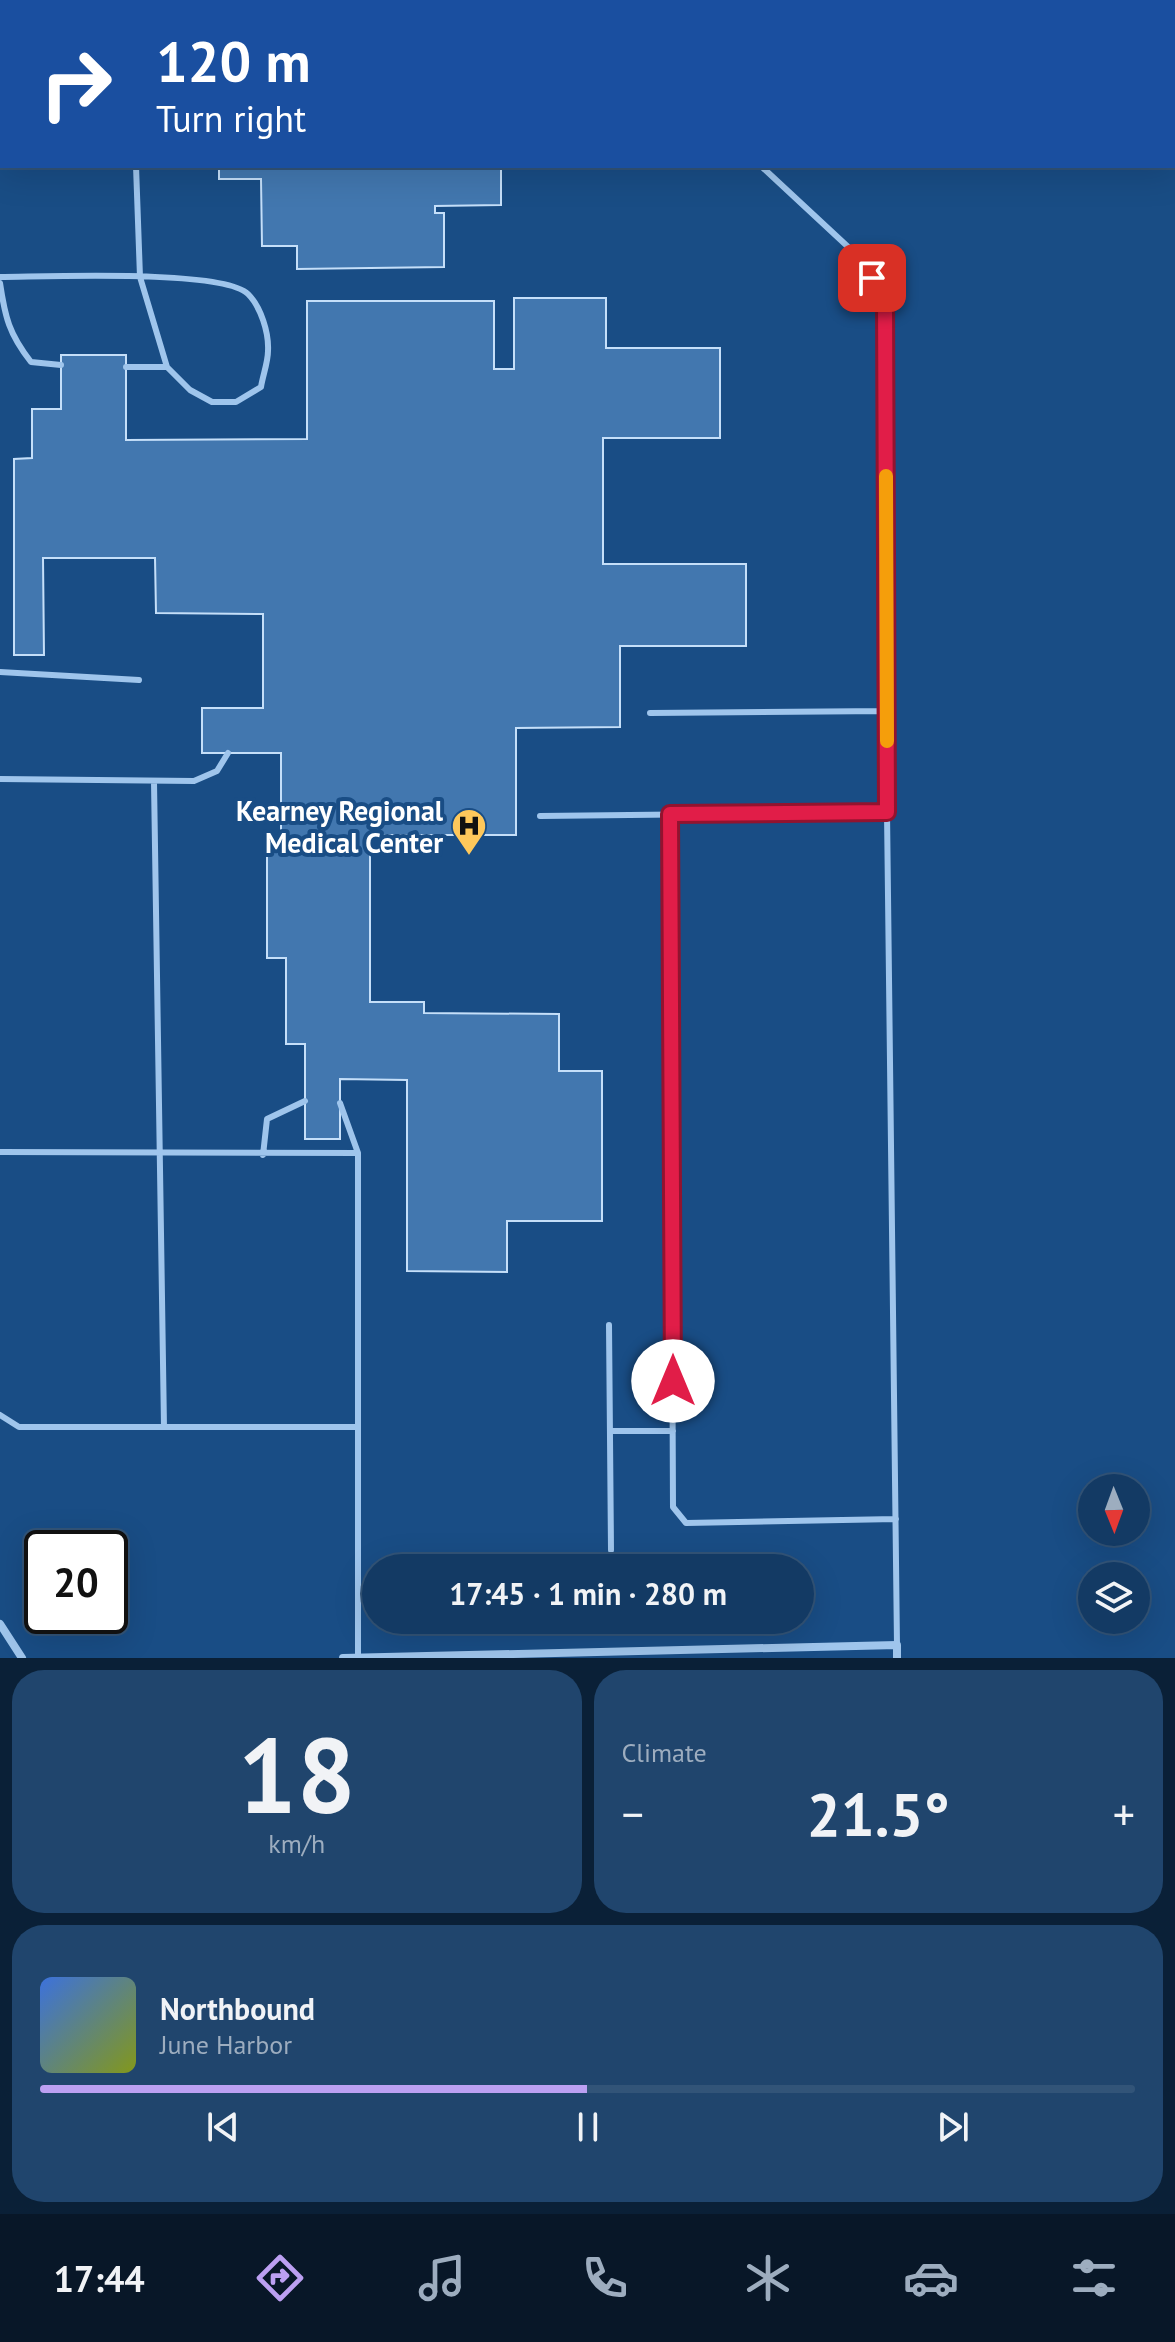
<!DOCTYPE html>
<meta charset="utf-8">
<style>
:root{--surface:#133a64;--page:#20456d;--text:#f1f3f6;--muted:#9dadbf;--line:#325478;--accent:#bca0f2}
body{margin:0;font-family:"PT Sans",sans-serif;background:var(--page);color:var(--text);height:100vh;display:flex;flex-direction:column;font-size:30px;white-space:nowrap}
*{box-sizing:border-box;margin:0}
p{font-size:26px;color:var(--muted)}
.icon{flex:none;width:44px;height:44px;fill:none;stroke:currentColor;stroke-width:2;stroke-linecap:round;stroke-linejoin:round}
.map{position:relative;height:1658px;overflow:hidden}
.panel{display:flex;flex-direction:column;gap:12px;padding:12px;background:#0a2037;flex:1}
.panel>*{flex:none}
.banner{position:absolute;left:0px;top:0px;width:1176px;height:168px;box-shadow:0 8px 32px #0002,0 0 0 2px var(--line);background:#1a4fa0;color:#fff;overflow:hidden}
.needle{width:52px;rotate:179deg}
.buttons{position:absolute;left:1078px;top:1474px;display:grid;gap:16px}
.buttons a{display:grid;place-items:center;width:72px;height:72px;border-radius:50%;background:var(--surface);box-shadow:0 8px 32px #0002,0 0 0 2px var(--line);font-size:40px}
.speed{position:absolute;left:24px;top:1530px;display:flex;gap:16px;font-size:40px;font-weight:700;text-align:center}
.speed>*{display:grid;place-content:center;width:104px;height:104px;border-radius:50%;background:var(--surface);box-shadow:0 8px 32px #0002,0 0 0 2px var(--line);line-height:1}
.speed .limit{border:4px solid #111;border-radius:12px;background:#fff;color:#111}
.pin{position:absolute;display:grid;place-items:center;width:68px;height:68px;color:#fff;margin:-34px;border-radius:16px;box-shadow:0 4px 12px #0006}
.me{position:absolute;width:88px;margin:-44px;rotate:0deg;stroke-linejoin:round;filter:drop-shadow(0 0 6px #0008)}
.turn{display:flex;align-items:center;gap:28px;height:168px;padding:0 24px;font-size:36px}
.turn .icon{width:104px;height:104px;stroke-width:2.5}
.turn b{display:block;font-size:56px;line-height:68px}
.big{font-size:60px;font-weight:600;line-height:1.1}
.panel .widget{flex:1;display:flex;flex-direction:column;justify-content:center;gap:12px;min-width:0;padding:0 28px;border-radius:32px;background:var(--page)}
.panel .dial{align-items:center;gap:0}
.dial b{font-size:104px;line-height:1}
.song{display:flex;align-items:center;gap:24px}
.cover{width:96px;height:96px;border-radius:12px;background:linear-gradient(135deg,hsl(220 70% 55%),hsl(70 70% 35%))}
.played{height:8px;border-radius:4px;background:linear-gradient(90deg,var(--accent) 50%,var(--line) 50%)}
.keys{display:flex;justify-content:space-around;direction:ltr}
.heat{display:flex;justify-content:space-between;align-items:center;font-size:44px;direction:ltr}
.panel .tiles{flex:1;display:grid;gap:12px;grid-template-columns:1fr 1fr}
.widget:last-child{grid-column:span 2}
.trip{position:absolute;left:362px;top:1554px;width:452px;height:80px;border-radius:40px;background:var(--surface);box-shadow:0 8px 32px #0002,0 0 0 2px var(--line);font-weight:600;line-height:80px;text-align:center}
.tabs{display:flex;height:128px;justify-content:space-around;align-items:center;background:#081728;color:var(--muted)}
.tabs .icon{width:56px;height:56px}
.tabs .current{color:var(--accent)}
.tabs b{font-size:36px;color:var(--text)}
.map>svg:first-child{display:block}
.building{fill:#4277af;stroke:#c5dff9;stroke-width:2}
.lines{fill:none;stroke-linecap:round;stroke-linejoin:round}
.service{stroke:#9fc5ec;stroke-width:6}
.minor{stroke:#9fc5ec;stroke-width:8}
.route-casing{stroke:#92132f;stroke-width:20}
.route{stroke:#e11d48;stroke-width:14}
.slow{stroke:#f59e0b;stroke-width:14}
.labels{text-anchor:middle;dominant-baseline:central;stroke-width:8;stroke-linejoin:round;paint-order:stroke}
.poi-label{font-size:28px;font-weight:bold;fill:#fff;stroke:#194d85;text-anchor:end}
</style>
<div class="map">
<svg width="1175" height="1658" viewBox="0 0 1175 1658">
<rect width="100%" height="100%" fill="#194d85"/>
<path class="building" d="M219 166H501V205L435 206V213H444V267L297 269V246H262L261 179H219Z
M514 298H606V348H720V438H603V564H746V646H620V727L516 728V835H370V1002H424V1013L559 1014V1071H602V1221H507V1272L407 1271V1080L340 1079V1139H305V1044H286V958H267V839H281V753H202V708H263V614L156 613 155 558H43L44 655H14V459L32 458V409H61V355H126V440L307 439V301H494V369H514Z"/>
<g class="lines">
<path class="service" d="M130 0V2
M455 0 462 2
M253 2 254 0
M534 2V0
M666 2V0
M761 166 860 258 885 298 887 812 897 1645
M0 277C43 277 223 269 248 294 261 307 269 333 268 351 268 362 263 375 261 387L236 402H212L190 390 167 367 140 277 136 166
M0 283C5 317 9 334 31 362L61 365
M126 367H167
M0 672 139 680
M650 713 887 711
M0 779 194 781 217 771 228 753
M154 782 164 1427
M670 814 673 1507 686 1523 896 1519
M540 816 887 812
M340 1103 358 1153
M0 1152 358 1153V1656
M263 1155 267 1119 305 1101
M609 1325 611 1550
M0 1415 19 1427H357
M610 1431H673"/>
<path class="minor" d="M0 1624 22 1658
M343 1658 897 1645V1658"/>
</g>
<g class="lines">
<defs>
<path id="route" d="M673 1381 670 814 887 812 885 298 872 278"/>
</defs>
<use href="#route" class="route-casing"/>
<use href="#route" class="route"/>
<path class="slow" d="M886 476 887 741"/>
</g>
<defs>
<symbol id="hospital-pin" viewBox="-11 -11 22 30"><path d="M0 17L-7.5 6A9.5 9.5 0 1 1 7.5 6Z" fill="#ffc85b" stroke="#194d85"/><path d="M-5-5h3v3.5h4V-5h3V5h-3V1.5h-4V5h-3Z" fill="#111"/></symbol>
</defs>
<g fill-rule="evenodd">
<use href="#hospital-pin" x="449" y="806" width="40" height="54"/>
</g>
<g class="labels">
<g class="poi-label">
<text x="443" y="810">Kearney Regional<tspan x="443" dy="32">Medical Center</tspan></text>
</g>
</g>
</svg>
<div class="buttons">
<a><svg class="needle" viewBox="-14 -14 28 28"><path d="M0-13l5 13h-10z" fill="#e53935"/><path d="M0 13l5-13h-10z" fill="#9dadbf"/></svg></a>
<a><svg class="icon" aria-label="layers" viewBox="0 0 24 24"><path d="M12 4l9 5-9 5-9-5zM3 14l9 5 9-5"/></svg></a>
</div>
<div class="speed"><div class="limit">20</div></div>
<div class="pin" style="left:872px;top:278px;background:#d93025"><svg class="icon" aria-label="arrive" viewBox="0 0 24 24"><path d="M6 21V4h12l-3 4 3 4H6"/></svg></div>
<svg class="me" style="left:673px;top:1381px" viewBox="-20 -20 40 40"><circle r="19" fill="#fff"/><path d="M0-13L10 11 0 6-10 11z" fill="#e11d48"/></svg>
<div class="trip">17:45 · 1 min · 280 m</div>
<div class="banner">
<div class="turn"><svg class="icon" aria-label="right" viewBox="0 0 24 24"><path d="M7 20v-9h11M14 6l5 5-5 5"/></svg><div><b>120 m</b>Turn right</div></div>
</div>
</div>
<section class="panel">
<div class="tiles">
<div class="widget dial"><b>18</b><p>km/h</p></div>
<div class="widget"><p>Climate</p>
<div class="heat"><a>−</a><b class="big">21.5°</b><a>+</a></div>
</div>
<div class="widget">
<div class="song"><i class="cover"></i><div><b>Northbound</b><p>June Harbor</p></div></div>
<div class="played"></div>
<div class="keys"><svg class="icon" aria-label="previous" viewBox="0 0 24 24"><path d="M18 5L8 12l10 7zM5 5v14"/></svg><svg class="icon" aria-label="pause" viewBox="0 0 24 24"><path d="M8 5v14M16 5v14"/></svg><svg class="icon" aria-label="next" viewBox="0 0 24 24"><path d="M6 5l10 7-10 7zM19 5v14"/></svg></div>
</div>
</div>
</section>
<nav class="tabs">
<b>17:44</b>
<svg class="icon current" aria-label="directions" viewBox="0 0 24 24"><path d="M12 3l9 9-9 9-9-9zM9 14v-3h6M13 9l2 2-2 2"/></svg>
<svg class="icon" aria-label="music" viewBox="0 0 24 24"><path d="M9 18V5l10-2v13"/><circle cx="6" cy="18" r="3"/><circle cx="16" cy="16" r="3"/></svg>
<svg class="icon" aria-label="phone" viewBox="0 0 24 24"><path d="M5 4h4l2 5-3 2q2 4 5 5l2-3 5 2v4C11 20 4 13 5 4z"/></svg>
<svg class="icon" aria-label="climate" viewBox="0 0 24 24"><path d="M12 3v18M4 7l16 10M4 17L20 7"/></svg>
<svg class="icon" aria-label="car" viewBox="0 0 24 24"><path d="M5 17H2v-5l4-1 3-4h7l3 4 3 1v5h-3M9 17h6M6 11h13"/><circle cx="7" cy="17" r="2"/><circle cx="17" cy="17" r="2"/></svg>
<svg class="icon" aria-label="filters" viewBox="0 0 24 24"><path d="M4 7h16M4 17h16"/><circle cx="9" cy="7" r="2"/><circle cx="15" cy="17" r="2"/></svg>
</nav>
